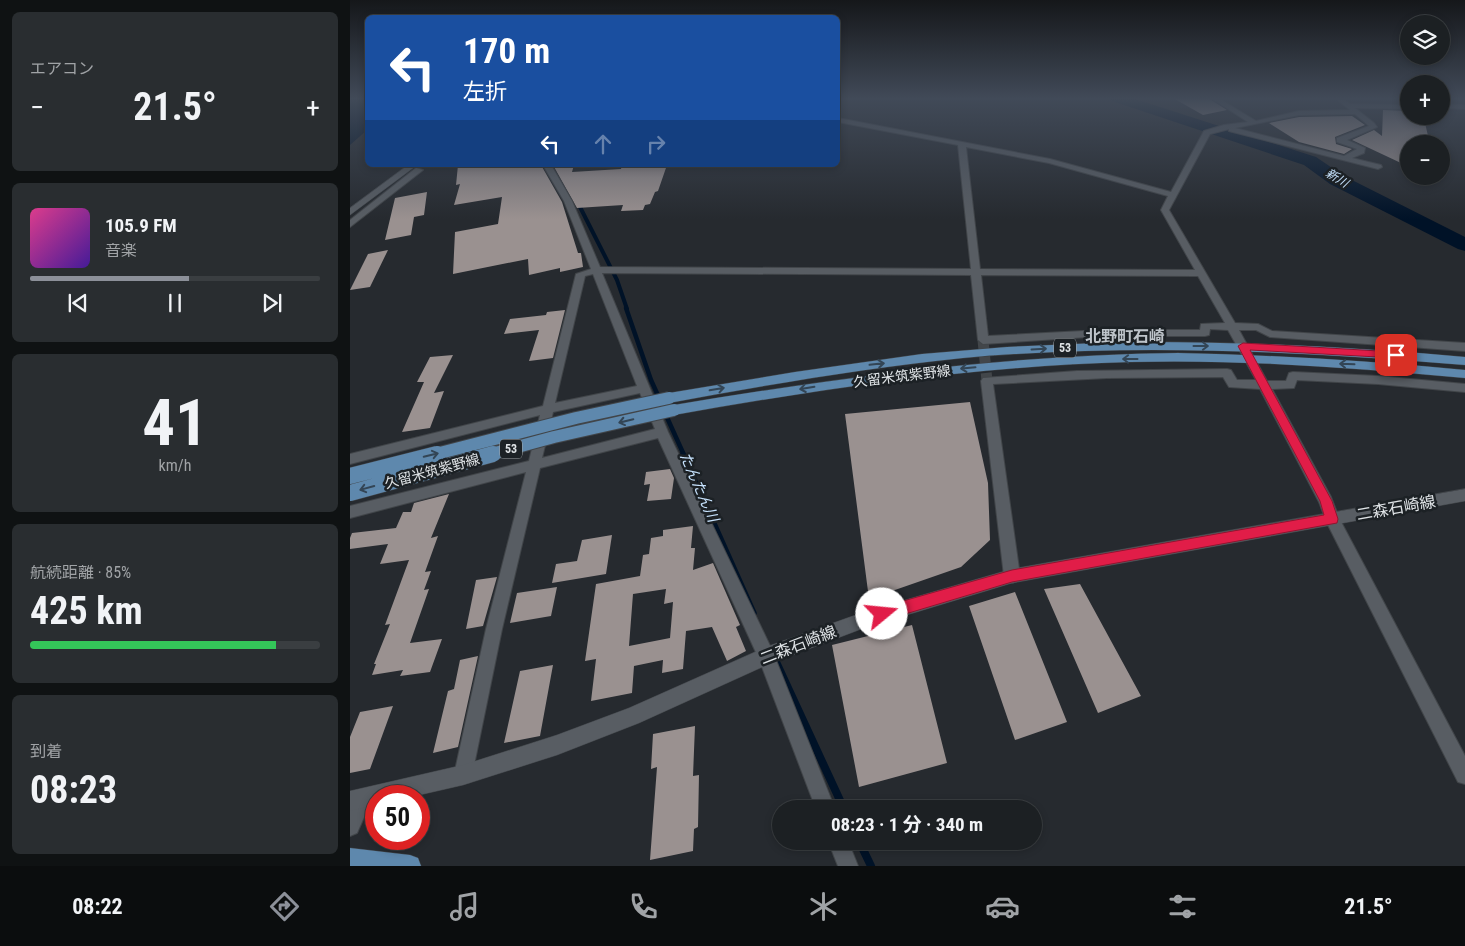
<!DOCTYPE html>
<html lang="ja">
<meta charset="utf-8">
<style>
:root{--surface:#1c2023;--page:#292d30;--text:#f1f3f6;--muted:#a0a3a6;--line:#3a3e41;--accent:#8c9099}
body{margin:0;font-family:"Roboto Condensed","Noto Sans JP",sans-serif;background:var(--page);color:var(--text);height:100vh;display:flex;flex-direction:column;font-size:19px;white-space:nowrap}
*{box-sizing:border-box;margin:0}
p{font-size:16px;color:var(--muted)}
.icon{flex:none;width:28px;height:28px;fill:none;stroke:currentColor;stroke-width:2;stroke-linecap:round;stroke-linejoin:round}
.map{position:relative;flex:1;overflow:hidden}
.side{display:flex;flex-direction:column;gap:12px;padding:12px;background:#0f1213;width:350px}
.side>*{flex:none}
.hud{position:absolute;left:15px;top:15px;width:475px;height:152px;border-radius:8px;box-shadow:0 2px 8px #0003,0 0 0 1px var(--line);background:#1a4fa0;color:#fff;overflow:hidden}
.fabs{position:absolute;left:1050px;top:15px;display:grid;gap:10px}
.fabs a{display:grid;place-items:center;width:50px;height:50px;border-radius:50%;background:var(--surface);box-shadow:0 2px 8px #0003,0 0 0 1px var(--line);font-size:25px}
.speed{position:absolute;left:15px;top:785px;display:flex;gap:10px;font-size:25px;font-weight:700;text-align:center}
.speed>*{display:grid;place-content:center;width:65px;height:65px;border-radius:50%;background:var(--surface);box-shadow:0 2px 8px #0003,0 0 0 1px var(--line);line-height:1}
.speed .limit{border:8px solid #d22;background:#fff;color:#111}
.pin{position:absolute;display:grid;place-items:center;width:42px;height:42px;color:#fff;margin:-21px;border-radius:10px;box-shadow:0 2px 8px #0006}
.me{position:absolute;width:55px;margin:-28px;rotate:73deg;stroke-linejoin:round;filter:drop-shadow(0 0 4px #0008)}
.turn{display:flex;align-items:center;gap:18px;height:105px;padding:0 15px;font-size:22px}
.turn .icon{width:65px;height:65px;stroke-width:2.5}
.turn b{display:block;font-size:35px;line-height:42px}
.lanes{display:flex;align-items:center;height:48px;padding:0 15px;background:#0003;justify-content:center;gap:25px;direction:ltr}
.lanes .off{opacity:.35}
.big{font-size:38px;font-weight:700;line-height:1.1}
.side .tile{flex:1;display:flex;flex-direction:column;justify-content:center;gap:8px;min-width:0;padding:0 18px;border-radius:8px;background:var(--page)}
.side .dial{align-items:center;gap:0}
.dial b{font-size:65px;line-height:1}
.song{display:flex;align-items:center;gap:15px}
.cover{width:60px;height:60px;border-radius:8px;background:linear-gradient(135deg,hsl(330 70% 55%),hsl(260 70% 35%))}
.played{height:5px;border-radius:2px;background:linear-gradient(90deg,var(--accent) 55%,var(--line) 55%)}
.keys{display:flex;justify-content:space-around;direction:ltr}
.heat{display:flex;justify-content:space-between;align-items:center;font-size:28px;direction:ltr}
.charge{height:8px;border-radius:4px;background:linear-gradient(90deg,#34c759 85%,var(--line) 0)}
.trip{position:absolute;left:422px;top:800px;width:270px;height:50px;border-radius:25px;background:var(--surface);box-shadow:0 2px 8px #0003,0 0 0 1px var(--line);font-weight:700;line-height:50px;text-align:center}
.menu{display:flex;height:80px;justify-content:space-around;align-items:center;background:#0b0d0e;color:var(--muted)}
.menu .icon{width:35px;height:35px}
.menu .selected{color:var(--accent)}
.menu b{font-size:22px;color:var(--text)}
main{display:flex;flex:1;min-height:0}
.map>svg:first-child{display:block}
.water{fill:#001227}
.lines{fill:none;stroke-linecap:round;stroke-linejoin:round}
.stream-far3{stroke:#001227;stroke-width:4}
.stream-far2{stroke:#001227;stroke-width:4.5}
.stream-far1{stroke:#001227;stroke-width:5.5}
.stream{stroke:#001227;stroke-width:8}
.river{fill:#001227;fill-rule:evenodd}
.building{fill:#9a9190;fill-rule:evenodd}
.minor-tunnel{stroke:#42464a;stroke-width:11;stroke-dasharray:11 5.5;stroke-linecap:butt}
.minor-casing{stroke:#414549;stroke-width:2}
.tertiary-casing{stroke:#414549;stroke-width:1}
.secondary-casing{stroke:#414549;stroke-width:1}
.primary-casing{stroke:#414549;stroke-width:1}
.minor{fill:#585d63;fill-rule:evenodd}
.tertiary{fill:#585d63;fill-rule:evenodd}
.secondary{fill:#585d63;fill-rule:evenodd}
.primary{fill:#5e88ad;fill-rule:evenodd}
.primary-bridge-far1-casing{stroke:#414549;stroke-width:14;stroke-linecap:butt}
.primary-bridge-casing{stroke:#414549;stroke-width:17;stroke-linecap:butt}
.primary-bridge-far1{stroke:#5e88ad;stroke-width:12}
.primary-bridge{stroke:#5e88ad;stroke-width:16}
.oneway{stroke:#334555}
.route{fill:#e11d48;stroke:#92132f}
.labels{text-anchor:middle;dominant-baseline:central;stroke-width:5;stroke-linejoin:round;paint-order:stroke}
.far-water-label{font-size:12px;font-style:italic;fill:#c7e3fe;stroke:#1c2125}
.shield{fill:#1c2125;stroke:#a4a9ac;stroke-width:1}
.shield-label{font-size:12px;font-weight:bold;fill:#dfe3e6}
.street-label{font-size:14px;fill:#dfe3e6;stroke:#1c2125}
.water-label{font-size:15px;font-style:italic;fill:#c7e3fe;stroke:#1c2125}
.quarter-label{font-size:16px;font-weight:bold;fill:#bec4ca;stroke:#1c2125}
.near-street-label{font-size:16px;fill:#dfe3e6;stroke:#1c2125}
</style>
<main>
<section class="side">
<div class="tile"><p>エアコン</p>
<div class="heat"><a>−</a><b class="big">21.5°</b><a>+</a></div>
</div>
<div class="tile">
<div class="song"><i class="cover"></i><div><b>105.9 FM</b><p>音楽</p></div></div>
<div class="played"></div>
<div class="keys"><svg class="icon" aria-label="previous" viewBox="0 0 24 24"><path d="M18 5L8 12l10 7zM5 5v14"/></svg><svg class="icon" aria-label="pause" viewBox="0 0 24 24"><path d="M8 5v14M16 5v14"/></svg><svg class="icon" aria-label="next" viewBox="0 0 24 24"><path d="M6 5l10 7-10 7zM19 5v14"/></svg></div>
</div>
<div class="tile dial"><b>41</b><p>km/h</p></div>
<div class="tile"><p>航続距離 · 85%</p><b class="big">425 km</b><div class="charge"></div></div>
<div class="tile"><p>到着</p><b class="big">08:23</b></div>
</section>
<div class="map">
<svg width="1115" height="866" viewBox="0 0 1115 866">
<rect width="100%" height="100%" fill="#262a2f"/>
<path class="water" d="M0 98H18L17 130 0 145Z"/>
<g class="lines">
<path class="stream-far3" d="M228 203 267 280 277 309"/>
<path class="stream-far2" d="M276 308 301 380 310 400
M315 413 334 455"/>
<path class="stream-far1" d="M333 454 404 613"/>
<path class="stream" d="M426 662 494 809
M509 841 521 866"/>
<path class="river" d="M759 98H782L966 157 994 176 1115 237V251L1108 249 980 184 954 165 762 101Z"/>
</g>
<path class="building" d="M823 98H858L877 110 853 115Z
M1033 110 1059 111V117L1074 119 1080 144H1059V160L1051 163 1002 140 1024 130 1032 136Z
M1002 116 1015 125 985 137 986 144 1002 149 994 154 949 142 919 123 949 117Z
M108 165H123V168L139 165H191L212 202 228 253H231L233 267 210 272V268L179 275 178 259 103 274 105 232 148 224 152 197 104 205 110 184 106 185Z
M203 165H224L222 172 271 169 272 165H317L308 191 305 192 300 204 295 205 293 210 271 211 273 205 227 208Z
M77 192 74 215 64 217 61 235 35 240 45 198Z
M38 250 20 287 0 290 18 254Z
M215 310 203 358 179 361 189 330 154 334 160 319 196 315 197 312Z
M103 355 84 393 94 391 80 428 52 432 74 382H67L80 357Z
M620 402 638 483 640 540 611 567 519 599 495 414Z
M320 469 324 478 321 499 297 501 300 484 294 485 296 472Z
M99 494 81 538 88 536 75 572 81 571 74 590 79 589 60 643 92 639 80 672 50 676 53 670 22 675 26 664H24L40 624 35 625 59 560 30 564 38 544 0 549V538L2 533 46 528 53 512H61L64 503Z
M343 526 341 548H345L343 570 363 563 390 625 386 627 396 651 377 661 362 627 336 631 333 669 312 673 313 660 284 666 282 693 241 701 246 659 235 661 246 584 290 576 293 555 299 554 301 538 313 536V530ZM316 589 314 604 323 602 320 638 279 646 283 594Z
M262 535 256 574 202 583 206 564 227 561 232 540Z
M147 577 133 626 116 629 126 580Z
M730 584 791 696 748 713 694 589Z
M207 587 201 616 160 623 167 593Z
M665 592 717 722 665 740 619 606Z
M562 625 597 763 509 787 482 645Z
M128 656 108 747 83 753 98 691 104 689 110 660Z
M203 665 190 736 154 743 170 671Z
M43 706 20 769 0 773V737L10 712Z
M345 726 343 776 349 775 348 827 344 829 343 851 300 860 307 767 301 769 303 734Z"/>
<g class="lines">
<path class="minor-tunnel" d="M633 340 637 381"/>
<defs>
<path id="minor" d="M861 98H868L906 121 949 111 1000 110 985 98H992L1000 104 1059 105V109L1005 108 1024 123 1027 127 997 140 1015 148 1014 153 1002 158 1031 165 1032 167 1028 169 879 131V129L860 134 819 210 885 323 908 324 922 331 1115 343V351L920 337 906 330H889L917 381H936L939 373 943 372 1028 376 1115 384V392L1028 384 947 380 944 388 922 389 981 497 989 518 1115 756V784L1108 782 977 523 969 502 910 389 879 387 873 377 757 378 643 384 670 576 667 581 662 583 657 581 654 576 631 381 633 378 727 371 877 369 881 370 887 380H906L878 330 860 329 859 335 855 336H753L633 344 628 340 621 275 252 273 318 432 422 650 485 809H466L409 659 308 438 190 468 152 629 122 775 120 782 113 784 106 782 104 775 136 629 176 472 0 518V506L179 461 190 415 0 464V454L193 406 226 274 241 269 214 201 193 165H201L222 201 250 267 621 269 608 145 488 122V118L700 159 821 192 854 131 874 125 898 122ZM1005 114 1019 126 987 138V142L1007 149 994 156 885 128 949 115ZM616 147 699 163 818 196 811 210 845 270 630 269ZM243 274 287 386 205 403 235 276ZM631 275 848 276 875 323 851 324 850 330H753L638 336ZM290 393 305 429 192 458 203 412Z
M1091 104 1115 105V109L1091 108Z
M66 168 73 170 0 227V220Z
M13 790 20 792 22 799 7 833 0 836V805L6 792Z
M478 841H498L508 866H488Z"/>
<path id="tertiary" d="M58 165H67L0 215V208Z"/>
<path id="secondary" d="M1115 489V501L662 583 514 628 419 664 289 723 207 755 113 785 65 796H26V805L0 811V791L113 765 207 735 279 708 416 647 514 612 662 569Z"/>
<path id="primary" d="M772 342C887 341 1001 347 1115 357V365C948 351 780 343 613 358 514 368 417 385 319 403L314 401 312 398 314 395 319 393 445 372 572 354 657 347Z
M828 353C924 355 1019 361 1115 370V378C1004 368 892 359 780 362 627 366 475 388 324 415L319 413 317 410 319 407 324 405C491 377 658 355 828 353Z
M0 848 60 855 68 858 71 866H0Z"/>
</defs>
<use href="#minor" class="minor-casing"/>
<use href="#tertiary" class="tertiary-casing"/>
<use href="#secondary" class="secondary-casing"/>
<use href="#primary" class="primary-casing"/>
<use href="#minor" class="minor"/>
<use href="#tertiary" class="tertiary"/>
<use href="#secondary" class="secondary"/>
<use href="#primary" class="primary"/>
<defs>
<path id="primary-bridge-far1" d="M82 455 226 418 319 398
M138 455 204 437 324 410"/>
<path id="primary-bridge" d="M0 476 87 454
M0 493 143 454"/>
</defs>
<use href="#primary-bridge-far1" class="primary-bridge-far1-casing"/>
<use href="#primary-bridge" class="primary-bridge-casing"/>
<use href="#primary-bridge-far1" class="primary-bridge-far1"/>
<use href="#primary-bridge" class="primary-bridge"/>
</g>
<defs><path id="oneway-shaft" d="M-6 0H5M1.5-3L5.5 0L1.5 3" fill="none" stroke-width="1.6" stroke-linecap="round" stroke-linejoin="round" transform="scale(1.25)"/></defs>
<g class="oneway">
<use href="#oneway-shaft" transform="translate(851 346)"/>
<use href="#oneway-shaft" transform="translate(689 349) rotate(-3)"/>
<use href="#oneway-shaft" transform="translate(780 359) rotate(180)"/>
<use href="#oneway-shaft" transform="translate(527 364) rotate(-6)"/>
<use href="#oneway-shaft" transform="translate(997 364) rotate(-178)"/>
<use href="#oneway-shaft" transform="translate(618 368) rotate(175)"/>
<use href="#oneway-shaft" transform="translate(457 388) rotate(171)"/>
<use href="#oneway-shaft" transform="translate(367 389) rotate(-10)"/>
<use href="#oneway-shaft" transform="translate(276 421) rotate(167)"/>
<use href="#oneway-shaft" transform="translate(81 455) rotate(-14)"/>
<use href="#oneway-shaft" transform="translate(17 488) rotate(165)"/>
</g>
<linearGradient id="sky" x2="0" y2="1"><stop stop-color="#15171a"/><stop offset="0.45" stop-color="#414a58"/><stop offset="1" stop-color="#414a58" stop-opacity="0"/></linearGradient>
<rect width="1115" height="219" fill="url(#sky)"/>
<path class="route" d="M893 343 1046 352 1051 355 1046 358 900 350 982 501 988 519 987 523 662 582 532 621 527 619 525 614 527 609 532 607 662 570 974 515 970 501 888 346Z"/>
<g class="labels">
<g class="far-water-label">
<text transform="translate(987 178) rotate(31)">新川</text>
</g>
<g class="shield">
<rect x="704" y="338.5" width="22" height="19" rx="4"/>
<rect x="150" y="439.5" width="22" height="19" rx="4"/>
</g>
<g class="shield-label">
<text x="715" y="348">53</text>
<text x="161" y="449">53</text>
</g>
<g class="street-label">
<text transform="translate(552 376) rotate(-7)">久留米筑紫野線</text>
<text transform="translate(82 471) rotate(-15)">久留米筑紫野線</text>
</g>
<g class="water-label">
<text transform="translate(349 487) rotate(66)">たんたん川</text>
</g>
<g class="quarter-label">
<text x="775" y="336">北野町石崎</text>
</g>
<g class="near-street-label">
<text transform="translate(1046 508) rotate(-10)">二森石崎線</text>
<text transform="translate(448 645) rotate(-21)">二森石崎線</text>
</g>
</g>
</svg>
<div class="fabs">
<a><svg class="icon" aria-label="layers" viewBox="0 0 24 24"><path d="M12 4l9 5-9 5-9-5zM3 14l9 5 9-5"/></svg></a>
<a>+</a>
<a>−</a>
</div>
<div class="speed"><div class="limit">50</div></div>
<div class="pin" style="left:1046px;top:355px;background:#d93025"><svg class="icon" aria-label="arrive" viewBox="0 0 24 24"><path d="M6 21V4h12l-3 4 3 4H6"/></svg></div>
<svg class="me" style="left:532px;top:614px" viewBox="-20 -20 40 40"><circle r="19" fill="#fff"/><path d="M0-13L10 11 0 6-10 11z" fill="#e11d48"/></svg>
<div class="trip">08:23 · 1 分 · 340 m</div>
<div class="hud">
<div class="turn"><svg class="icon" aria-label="left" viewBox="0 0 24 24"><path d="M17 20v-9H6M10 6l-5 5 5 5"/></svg><div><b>170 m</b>左折</div></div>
<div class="lanes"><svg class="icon" aria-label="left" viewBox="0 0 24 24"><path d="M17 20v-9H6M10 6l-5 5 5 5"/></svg><svg class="icon off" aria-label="ahead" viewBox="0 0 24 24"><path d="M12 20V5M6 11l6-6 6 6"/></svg><svg class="icon off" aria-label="right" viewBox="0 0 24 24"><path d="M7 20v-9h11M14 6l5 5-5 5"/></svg></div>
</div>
</div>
</main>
<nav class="menu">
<b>08:22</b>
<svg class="icon selected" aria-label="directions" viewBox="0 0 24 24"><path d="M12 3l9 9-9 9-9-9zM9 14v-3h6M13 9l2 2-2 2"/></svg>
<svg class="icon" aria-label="music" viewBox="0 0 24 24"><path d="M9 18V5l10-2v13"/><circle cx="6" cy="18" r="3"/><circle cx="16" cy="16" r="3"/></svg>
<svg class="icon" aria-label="phone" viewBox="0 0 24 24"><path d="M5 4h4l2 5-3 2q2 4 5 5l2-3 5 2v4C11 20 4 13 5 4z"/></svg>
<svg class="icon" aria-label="climate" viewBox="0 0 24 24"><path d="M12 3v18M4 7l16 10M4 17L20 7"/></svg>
<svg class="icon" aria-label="car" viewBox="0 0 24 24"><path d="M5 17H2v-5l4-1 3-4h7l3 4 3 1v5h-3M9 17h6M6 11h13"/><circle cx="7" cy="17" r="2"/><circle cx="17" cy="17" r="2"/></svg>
<svg class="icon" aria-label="filters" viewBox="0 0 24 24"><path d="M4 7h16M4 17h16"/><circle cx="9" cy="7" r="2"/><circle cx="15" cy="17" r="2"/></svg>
<b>21.5°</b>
</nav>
